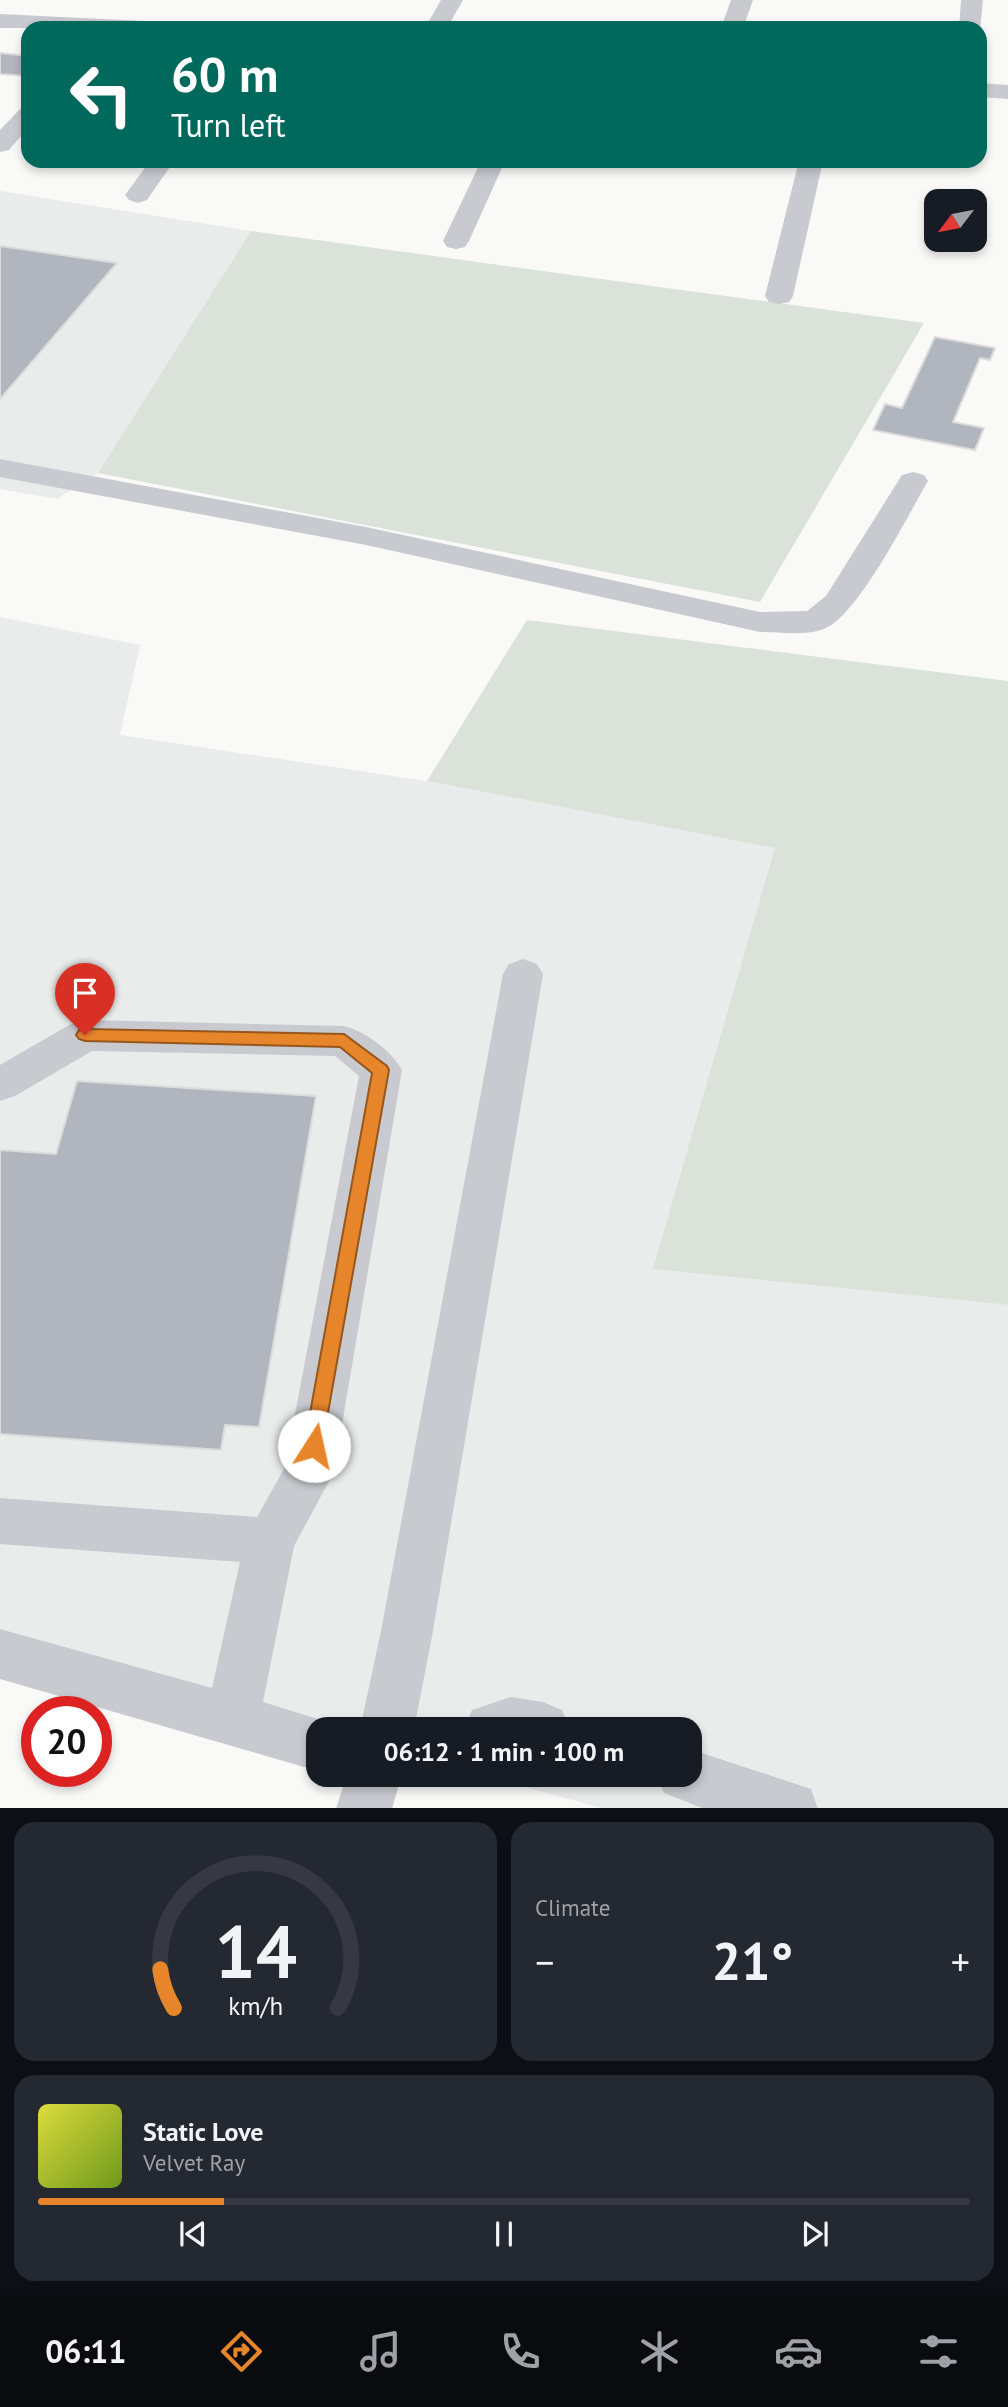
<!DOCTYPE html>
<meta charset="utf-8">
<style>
:root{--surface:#171b24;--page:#242831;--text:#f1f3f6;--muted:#9ea1a6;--line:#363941;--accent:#e7852b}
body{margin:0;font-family:"PT Sans",sans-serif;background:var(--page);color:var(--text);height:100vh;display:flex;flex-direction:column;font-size:26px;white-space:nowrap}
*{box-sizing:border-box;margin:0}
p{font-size:23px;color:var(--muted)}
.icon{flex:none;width:38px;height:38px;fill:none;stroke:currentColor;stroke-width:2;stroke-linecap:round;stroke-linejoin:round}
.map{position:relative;height:1808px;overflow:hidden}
.side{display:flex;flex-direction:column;gap:14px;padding:14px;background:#0d0f14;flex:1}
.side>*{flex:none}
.guide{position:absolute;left:21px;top:21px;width:966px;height:147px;border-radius:21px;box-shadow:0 4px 10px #0003;background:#00695c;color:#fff;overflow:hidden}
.needle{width:46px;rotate:238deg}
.fabs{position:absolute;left:924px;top:189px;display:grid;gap:14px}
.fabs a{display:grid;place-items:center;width:63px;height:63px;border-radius:14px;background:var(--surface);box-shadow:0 4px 10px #0003;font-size:35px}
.speed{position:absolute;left:21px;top:1696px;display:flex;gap:14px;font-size:35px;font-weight:700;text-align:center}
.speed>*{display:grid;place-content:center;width:91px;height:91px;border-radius:50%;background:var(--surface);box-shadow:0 4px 10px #0003;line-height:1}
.speed .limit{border:10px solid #d22;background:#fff;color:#111}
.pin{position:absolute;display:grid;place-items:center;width:60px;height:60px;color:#fff;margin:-72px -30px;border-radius:50% 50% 50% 0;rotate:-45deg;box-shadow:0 0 7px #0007}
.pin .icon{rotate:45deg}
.me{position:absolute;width:77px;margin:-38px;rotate:10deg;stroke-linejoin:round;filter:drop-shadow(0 0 5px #0008)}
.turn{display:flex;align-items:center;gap:24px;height:147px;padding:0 35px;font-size:32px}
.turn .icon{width:91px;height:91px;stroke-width:2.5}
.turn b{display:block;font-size:49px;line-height:60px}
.big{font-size:52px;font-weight:600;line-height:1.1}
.side .tile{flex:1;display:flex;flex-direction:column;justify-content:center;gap:10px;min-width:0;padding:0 24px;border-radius:21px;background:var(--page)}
.side .dial{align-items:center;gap:0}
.dial svg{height:182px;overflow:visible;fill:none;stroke:var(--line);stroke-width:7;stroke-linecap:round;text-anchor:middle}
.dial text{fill:var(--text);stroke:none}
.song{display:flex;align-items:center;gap:21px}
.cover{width:84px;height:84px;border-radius:10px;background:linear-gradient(135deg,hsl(60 70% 55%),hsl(80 70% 35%))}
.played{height:7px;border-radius:4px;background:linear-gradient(90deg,var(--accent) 20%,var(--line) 20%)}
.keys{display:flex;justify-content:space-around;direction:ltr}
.heat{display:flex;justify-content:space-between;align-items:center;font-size:38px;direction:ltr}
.side .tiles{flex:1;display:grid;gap:14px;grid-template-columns:1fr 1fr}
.tile:last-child{grid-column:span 2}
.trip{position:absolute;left:306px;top:1717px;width:396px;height:70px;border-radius:21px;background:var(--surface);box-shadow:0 4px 10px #0003;font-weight:600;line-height:70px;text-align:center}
.dock{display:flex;height:112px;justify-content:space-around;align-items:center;background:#090b0e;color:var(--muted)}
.dock .icon{width:49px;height:49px}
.dock .current{color:var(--accent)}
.dock b{font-size:32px;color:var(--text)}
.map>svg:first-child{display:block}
.built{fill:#eaebeb}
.green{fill:#dae2d9}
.building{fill:#b0b5be;stroke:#dbdcda;stroke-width:2}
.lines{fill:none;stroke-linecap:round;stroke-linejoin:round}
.minor{fill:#c8cacf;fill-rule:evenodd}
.route{fill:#e7852b;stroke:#96561c;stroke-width:2}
</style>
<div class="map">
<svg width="1008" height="1809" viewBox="0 0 1008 1809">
<rect width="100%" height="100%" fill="#f9faf8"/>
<path class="built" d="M0 191 251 231 98 473 57 499 0 489Z
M0 617 140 645 120 735 427 781 776 848 654 1269 1008 1305V1808H601L482 1775 690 1774V1729H324L0 1636Z"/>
<path class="green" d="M251 231 924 323 760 602 98 473Z
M527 620 1008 681V1305L653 1269 775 848 427 781Z"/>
<path class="building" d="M0 53 28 56V76L0 74Z
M0 246 117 263 0 399Z
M935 337 995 348 990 360 980 358 953 422 984 428 975 450 873 430 885 404 902 408Z
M77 1081 316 1096 259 1427 225 1425 221 1450 0 1434V1150L56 1154Z"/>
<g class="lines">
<path class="minor" d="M441 0H463L447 28H425Z
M731 0H753L743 28H721Z
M961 0H983L980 30 959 28Z
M0 14 142 21 150 23 153 28H0Z
M980 83 1008 85V99L980 97Z
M28 107V128L9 150 0 152V130L20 109Z
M150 161H174L147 200 138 203 129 200 125 195Z
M481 161H505L469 241 465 247 456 249 447 247 443 241Z
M799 161H823L793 296 789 302 779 304 769 302 765 296Z
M0 459 366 527 760 612 807 611 826 596 902 475 913 472 924 475 928 481C908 515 858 616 824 629 806 636 780 632 760 632L366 545 0 477Z
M523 959 537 964 543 974 433 1631 414 1729H360L381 1631 503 974 509 964Z
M85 1020 344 1026C366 1032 391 1050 402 1070L334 1472 294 1546 263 1702 337 1725 339 1729H318V1771L0 1679V1629L212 1688 240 1562 0 1544V1498L257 1517 285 1467 359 1076 335 1056 92 1051 15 1096 0 1101V1065L71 1024Z
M511 1697 543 1702 562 1710 570 1729H464L472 1710Z
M690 1749 811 1789 818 1809H705L664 1793 656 1774H690Z
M347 1774H402L392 1809H336Z"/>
</g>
<path class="route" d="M85 1029 344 1034 387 1066 389 1070 321 1452 314 1454 307 1452 304 1446 372 1073 340 1047 85 1041 79 1039 76 1035 79 1030Z"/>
</svg>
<div class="fabs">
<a><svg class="needle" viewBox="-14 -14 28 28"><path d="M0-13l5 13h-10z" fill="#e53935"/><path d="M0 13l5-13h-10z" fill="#9ea1a6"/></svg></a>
</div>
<div class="speed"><div class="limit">20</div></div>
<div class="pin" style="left:85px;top:1035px;background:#d93025"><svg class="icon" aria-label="arrive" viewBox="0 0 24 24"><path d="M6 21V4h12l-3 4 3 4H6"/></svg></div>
<svg class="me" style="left:314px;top:1446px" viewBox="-20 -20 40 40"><circle r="19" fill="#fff"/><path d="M0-13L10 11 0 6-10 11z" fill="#e7852b"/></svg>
<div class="trip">06:12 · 1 min · 100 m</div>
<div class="guide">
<div class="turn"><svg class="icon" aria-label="left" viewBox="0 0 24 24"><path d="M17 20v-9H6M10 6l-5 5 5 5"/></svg><div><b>60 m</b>Turn left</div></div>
</div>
</div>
<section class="side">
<div class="tiles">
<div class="tile dial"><svg viewBox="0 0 100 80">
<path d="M14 69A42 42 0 1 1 86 69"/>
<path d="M14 69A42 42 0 0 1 8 52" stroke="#e7852b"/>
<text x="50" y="56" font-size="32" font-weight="700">14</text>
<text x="50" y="72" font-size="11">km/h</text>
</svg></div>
<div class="tile"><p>Climate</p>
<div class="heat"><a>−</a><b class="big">21°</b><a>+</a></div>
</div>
<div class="tile">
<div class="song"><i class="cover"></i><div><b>Static Love</b><p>Velvet Ray</p></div></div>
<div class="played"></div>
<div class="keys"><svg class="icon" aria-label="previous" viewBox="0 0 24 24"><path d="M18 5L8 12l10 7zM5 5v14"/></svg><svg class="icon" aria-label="pause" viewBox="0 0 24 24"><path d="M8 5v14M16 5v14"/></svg><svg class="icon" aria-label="next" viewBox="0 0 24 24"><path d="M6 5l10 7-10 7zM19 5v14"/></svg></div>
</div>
</div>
</section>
<nav class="dock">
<b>06:11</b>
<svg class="icon current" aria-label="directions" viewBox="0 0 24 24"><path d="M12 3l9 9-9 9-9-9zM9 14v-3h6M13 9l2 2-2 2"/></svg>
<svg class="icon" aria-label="music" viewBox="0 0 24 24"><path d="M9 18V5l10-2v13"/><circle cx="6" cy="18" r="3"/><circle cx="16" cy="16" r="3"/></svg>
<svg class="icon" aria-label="phone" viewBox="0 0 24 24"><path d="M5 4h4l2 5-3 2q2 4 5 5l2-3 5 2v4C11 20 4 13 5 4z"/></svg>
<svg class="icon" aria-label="climate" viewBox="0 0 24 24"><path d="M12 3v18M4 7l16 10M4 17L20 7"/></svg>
<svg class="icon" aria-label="car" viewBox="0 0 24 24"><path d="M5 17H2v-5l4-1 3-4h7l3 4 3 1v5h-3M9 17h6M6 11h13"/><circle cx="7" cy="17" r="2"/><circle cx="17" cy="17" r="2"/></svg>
<svg class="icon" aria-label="filters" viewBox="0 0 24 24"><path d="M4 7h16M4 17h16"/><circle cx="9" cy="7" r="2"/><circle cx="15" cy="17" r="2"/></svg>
</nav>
